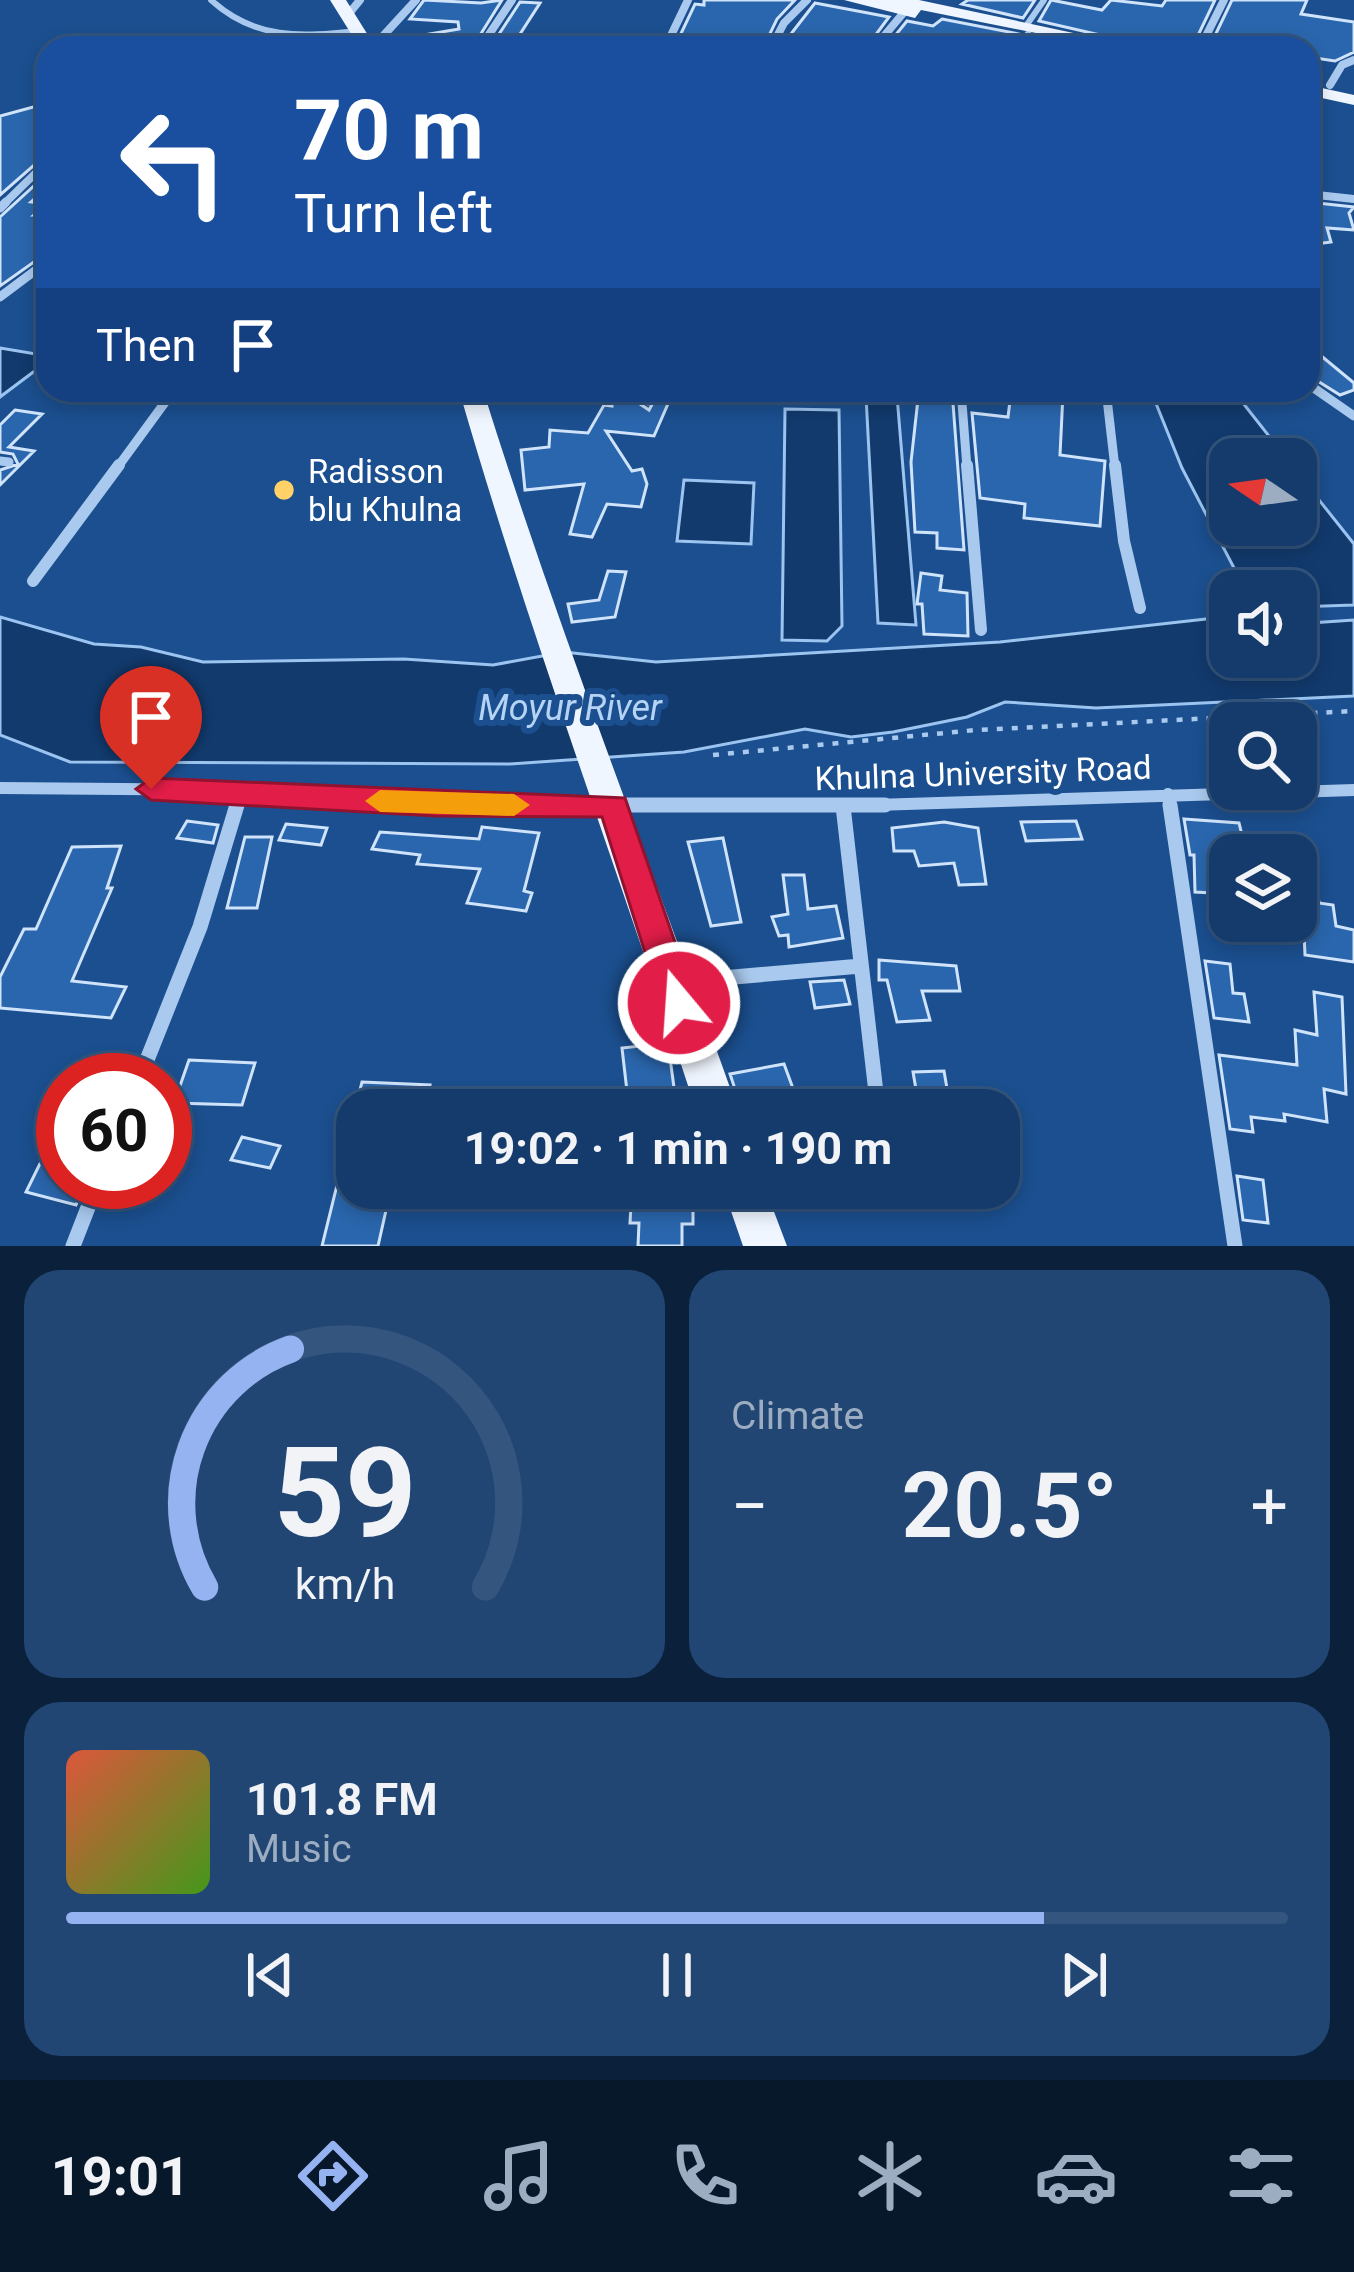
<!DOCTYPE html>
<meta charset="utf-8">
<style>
:root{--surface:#143b6b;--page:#214673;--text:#f1f3f6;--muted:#9dadc1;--line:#33557e;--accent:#95b2f1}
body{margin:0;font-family:Roboto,sans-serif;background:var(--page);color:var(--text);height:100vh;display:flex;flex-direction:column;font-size:45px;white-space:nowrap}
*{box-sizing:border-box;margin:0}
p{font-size:39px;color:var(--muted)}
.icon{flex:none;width:66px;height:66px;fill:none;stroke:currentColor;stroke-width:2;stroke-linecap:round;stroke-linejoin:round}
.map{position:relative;height:1246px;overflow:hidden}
.sheet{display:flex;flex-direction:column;gap:24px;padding:24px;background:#0b203b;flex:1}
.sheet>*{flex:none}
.hud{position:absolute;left:36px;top:36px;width:1284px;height:366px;border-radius:36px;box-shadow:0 6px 18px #0003,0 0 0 3px var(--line);background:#1a4fa0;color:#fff;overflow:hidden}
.needle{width:78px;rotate:283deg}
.fabs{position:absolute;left:1209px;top:438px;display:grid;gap:24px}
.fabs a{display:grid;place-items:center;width:108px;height:108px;border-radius:24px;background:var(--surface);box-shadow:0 6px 18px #0003,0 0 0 3px var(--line);font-size:60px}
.speed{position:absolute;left:36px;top:1053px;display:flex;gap:24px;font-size:60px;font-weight:700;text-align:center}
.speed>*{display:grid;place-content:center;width:156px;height:156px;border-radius:50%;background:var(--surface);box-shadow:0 6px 18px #0003,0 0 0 3px var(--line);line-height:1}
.speed .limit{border:18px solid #d22;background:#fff;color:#111}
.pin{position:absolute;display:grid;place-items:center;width:102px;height:102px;color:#fff;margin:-123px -51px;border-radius:50% 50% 50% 0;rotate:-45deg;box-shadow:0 0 12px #0007}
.pin .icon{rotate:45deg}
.me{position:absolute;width:132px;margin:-66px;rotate:342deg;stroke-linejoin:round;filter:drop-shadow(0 0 9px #0008)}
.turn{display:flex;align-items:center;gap:42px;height:252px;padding:0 60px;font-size:54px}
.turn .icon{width:156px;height:156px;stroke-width:2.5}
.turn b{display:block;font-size:84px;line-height:102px}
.then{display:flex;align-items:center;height:114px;padding:0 60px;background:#0003;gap:24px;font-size:45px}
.big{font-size:90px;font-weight:700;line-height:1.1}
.sheet .widget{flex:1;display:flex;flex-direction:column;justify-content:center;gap:18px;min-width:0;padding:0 42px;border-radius:36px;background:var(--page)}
.sheet .dial{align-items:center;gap:0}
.dial svg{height:312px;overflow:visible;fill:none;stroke:var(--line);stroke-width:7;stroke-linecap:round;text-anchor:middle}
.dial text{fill:var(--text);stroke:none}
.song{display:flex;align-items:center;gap:36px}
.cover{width:144px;height:144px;border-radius:18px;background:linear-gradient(135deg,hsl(10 70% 55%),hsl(100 70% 35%))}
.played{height:12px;border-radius:6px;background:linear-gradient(90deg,var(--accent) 80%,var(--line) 80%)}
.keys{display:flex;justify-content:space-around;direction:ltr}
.heat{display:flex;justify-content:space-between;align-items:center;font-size:66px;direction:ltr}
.sheet .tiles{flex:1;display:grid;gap:24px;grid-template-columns:1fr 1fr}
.widget:last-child{grid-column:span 2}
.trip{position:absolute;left:336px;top:1089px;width:684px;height:120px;border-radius:36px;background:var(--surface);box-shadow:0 6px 18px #0003,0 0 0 3px var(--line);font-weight:700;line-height:120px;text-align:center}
.tab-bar{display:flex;height:192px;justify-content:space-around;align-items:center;background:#08182b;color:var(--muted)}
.tab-bar .icon{width:84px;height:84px}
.tab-bar .current{color:var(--accent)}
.tab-bar b{font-size:54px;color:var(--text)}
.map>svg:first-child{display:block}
.water{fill:#123a6d;stroke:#9cc4f0;stroke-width:3}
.building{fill:#2a66ad;stroke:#cfe3fa;stroke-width:3}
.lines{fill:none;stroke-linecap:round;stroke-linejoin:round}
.path-far1{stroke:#a9c9ee;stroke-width:3;stroke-dasharray:3 6;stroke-linecap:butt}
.path{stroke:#a9c9ee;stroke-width:4.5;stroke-dasharray:6 9;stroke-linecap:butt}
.lane{stroke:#a9c9ee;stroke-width:6}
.street-far3{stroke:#a9c9ee;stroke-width:8}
.street-far2{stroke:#a9c9ee;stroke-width:9}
.street-far1{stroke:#a9c9ee;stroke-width:12}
.street{stroke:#a9c9ee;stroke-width:15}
.primary{fill:#f0f6ff;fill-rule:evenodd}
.route{fill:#e11d48;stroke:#92132f;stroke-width:3}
.slow{fill:#f59e0b}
.poi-dot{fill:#ffd166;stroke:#1b4f8f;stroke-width:4.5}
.labels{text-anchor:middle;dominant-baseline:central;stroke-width:12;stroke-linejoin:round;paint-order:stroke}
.poi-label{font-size:33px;fill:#fff;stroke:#1b4f8f;text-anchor:start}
.street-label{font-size:33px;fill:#fff;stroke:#1b4f8f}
.water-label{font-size:36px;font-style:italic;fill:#b5d3f5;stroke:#1b4f8f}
</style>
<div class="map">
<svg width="1354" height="1246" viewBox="0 0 1354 1246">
<rect width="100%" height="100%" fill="#1b4f8f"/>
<path class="water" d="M0 348 48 356V361L0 397Z
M866 396H897L916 625 878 623Z
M1239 398 1287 459H1230V525H1296V471L1354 544V605L1296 607V591H1246L1182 468 1155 401Z
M785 409 839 410 842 626 827 641 782 640Z
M684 480 754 483 751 544 677 541Z
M0 617 94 644 141 647 203 662 404 659 493 665 564 652 656 662 1000 642 1215 618 1230 619V657H1296V624L1354 620V696L1096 708 1005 702 967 717 893 732 851 737 805 729 684 752 510 764 70 762 0 735Z"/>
<path class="building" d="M424 0 481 3 502 0 472 48H407L406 38 459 29 458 22 410 19Z
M704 0H795L777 19 763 48 675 46 695 4 704 5Z
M968 0H1035L1023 18 962 4Z
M1051 0 1102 10 1111 0 1162 6 1166 0H1215L1192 48 1148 46 1039 21Z
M1232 0H1307L1301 14 1354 22V52L1335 61 1308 57V48H1209Z
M520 2 540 3 511 48H490Z
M815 3 868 13 889 17 866 48H780Z
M942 19 1019 34 1012 48H885L907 21 933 26Z
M48 103V153L0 195V116Z
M48 173V187L31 202 47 204 34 215H48V252L0 286V217Z
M1308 202 1354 207 1349 213 1354 230 1327 228 1331 242 1308 245Z
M1308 345 1354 383V390L1340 395 1308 375Z
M613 390H642L640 404 649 410 660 390H674L654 436 606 431 632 471 642 469 647 484 641 507 607 504 592 537 570 534 584 484 525 490 521 450 549 447 550 430 588 433 604 405 612 406Z
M919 390H952L964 550 937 548V533L915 532 911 462Z
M1031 390 1063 393 1060 455 1105 461 1100 526 1024 518 1025 504 980 498 972 413 1008 417 1010 401 1030 403Z
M15 410 42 414 9 447 34 451 0 485V470L18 464 13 454 0 452V425Z
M608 571 626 572 615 617 572 622 568 604 599 600Z
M921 573 942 576 940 590 967 593 968 636 924 634 922 604H917Z
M1184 819 1239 823 1247 855H1230V894L1195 892 1194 855H1190Z
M187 821 218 825 213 843 177 838Z
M1076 821 1082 839 1026 841 1021 822Z
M944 822 978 828 986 884 959 885 954 863 919 866 914 851H894L892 828Z
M286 824 327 828 321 845 279 840Z
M482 827 539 833 524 891 532 893 526 911 467 903 480 869 417 864 420 855 372 849 380 832 479 839Z
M245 837H272L257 908H227Z
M723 838 741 922 711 926 688 842Z
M121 846 107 888H112L72 981 126 987 111 1018 0 1008V977L24 929H36L72 847Z
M1314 865 1319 903 1333 905 1336 926 1354 930V962L1305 955 1301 866Z
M783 875H804L808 909 836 906 843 938 789 947 788 935 779 936 772 917 788 914Z
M879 960 956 966 960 991H922L930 1020 897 1022 887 980H879Z
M1205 961 1230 964 1233 993 1244 994 1249 1022 1214 1018Z
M844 980 850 1004 815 1008 810 982Z
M1314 992 1342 997 1346 1094 1324 1089 1327 1122 1284 1114 1285 1121 1251 1117 1253 1132 1230 1129 1219 1055 1297 1065 1295 1030 1317 1035Z
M668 1043 675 1095 628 1100 622 1048Z
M189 1060 255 1063 242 1105 174 1103Z
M784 1064 801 1110H742L730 1074Z
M944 1071 949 1100 918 1101 913 1072Z
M362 1082 430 1085 425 1110H355Z
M63 1117V1182H85L76 1205 26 1192Z
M242 1137 280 1146 270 1168 231 1160Z
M1237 1176 1263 1180 1268 1223 1243 1220Z
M339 1177 357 1178V1188H391L378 1246H322Z
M632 1188H693V1224H682V1246H638L639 1223H630Z"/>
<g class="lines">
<path class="path-far1" d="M1308 315 1316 323 1308 325"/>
<path class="path" d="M713 755 976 730 1354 711"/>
<path class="lane" d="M211 0C255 40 301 37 357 31
M1026 26 1044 0"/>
<path class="street-far3" d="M347 16 360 0
M372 48 416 0
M480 48 512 0
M665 48 688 0
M771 48 784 23 807 0
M874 48 905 11
M1020 48 1028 35
M1037 48 1044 38
M1200 48 1224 0
M1330 85 1342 65 1354 60
M1308 194 1354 199
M3 205 48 161"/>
<path class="street-far2" d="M0 208 6 202
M0 297 48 261
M1308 384 1354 416
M961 390 967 468
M1073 390H1106L1115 468
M648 401 651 390
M0 461 9 462
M117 468 174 390"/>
<path class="street-far1" d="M967 465 981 630
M1115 465 1124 541 1140 608
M33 581 119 465
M0 788 241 790 436 805 614 806H843L1354 790
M1168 794 1170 808
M236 808 241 790"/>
<path class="street" d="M432 805H885
M1170 805 1235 1246
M843 806 878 1110
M676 982 861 966
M139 1080 200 927 237 805
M73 1246 98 1182"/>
<path class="primary" d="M330 0H346L376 48H360Z
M844 0H919L1144 48H1111L921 10 915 18Z
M1308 85 1354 95V105L1308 95Z
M459 390H483C559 633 653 870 738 1110H696C618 870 529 633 459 390Z
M723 1188H765L787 1246H743Z"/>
</g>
<path class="route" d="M151 778 625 798 696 1003 691 1013H666L661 1003 602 817 436 816 151 800 136 789Z"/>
<path class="slow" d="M380 790 514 794 530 805 514 816 380 812 365 801Z"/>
<circle class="poi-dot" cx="284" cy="490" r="12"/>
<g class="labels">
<g class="poi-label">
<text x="308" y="471">Radisson<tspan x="308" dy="38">blu Khulna</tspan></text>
</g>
<g class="street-label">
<text transform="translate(983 773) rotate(-2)">Khulna University Road</text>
</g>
<g class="water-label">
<text x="570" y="708">Moyur River</text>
</g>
</g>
</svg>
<div class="fabs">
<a><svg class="needle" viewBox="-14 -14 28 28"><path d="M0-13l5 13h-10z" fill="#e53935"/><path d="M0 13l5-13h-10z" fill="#9dadc1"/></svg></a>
<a><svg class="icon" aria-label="sound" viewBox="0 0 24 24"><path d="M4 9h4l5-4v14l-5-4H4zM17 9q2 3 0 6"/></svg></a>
<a><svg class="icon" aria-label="search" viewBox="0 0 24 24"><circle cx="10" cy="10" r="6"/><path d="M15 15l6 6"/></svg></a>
<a><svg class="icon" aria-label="layers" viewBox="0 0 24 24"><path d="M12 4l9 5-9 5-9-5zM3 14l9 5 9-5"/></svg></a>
</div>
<div class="speed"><div class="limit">60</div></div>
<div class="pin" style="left:151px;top:789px;background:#d93025"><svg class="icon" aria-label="arrive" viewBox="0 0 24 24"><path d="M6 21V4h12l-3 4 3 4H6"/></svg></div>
<svg class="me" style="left:679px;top:1003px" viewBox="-20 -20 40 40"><circle r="17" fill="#e11d48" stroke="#fff" stroke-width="3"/><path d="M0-11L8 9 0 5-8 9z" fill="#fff"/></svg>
<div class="trip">19:02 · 1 min · 190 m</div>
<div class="hud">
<div class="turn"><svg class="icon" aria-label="left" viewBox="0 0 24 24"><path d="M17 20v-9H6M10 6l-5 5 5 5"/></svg><div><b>70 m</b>Turn left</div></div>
<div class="then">Then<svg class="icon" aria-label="arrive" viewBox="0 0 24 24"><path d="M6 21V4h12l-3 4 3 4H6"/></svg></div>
</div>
</div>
<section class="sheet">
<div class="tiles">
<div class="widget dial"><svg viewBox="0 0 100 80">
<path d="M14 69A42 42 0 1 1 86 69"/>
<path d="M14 69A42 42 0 0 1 36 8" stroke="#95b2f1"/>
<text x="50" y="56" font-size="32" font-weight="700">59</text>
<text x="50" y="72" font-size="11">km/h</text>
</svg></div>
<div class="widget"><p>Climate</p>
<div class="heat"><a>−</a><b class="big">20.5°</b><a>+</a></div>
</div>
<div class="widget">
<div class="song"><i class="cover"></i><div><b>101.8 FM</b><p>Music</p></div></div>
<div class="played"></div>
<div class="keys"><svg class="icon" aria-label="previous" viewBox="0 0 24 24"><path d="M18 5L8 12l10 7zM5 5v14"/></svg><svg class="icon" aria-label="pause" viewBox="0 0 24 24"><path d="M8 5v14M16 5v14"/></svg><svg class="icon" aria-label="next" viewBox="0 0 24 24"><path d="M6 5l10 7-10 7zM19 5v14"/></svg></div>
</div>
</div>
</section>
<nav class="tab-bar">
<b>19:01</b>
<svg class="icon current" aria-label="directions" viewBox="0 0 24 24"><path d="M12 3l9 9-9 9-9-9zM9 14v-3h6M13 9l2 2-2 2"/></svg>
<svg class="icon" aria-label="music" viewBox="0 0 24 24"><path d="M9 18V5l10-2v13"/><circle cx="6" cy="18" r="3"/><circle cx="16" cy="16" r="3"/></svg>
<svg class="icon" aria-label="phone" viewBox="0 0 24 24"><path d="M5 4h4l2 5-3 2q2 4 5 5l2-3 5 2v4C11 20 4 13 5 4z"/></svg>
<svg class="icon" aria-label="climate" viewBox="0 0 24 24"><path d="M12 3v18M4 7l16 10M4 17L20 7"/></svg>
<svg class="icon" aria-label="car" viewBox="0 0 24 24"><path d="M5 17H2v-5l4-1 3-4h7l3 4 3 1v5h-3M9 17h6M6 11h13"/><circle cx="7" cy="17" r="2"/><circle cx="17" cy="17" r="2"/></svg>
<svg class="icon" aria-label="filters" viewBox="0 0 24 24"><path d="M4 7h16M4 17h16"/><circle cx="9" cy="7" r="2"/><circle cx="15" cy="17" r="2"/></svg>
</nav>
